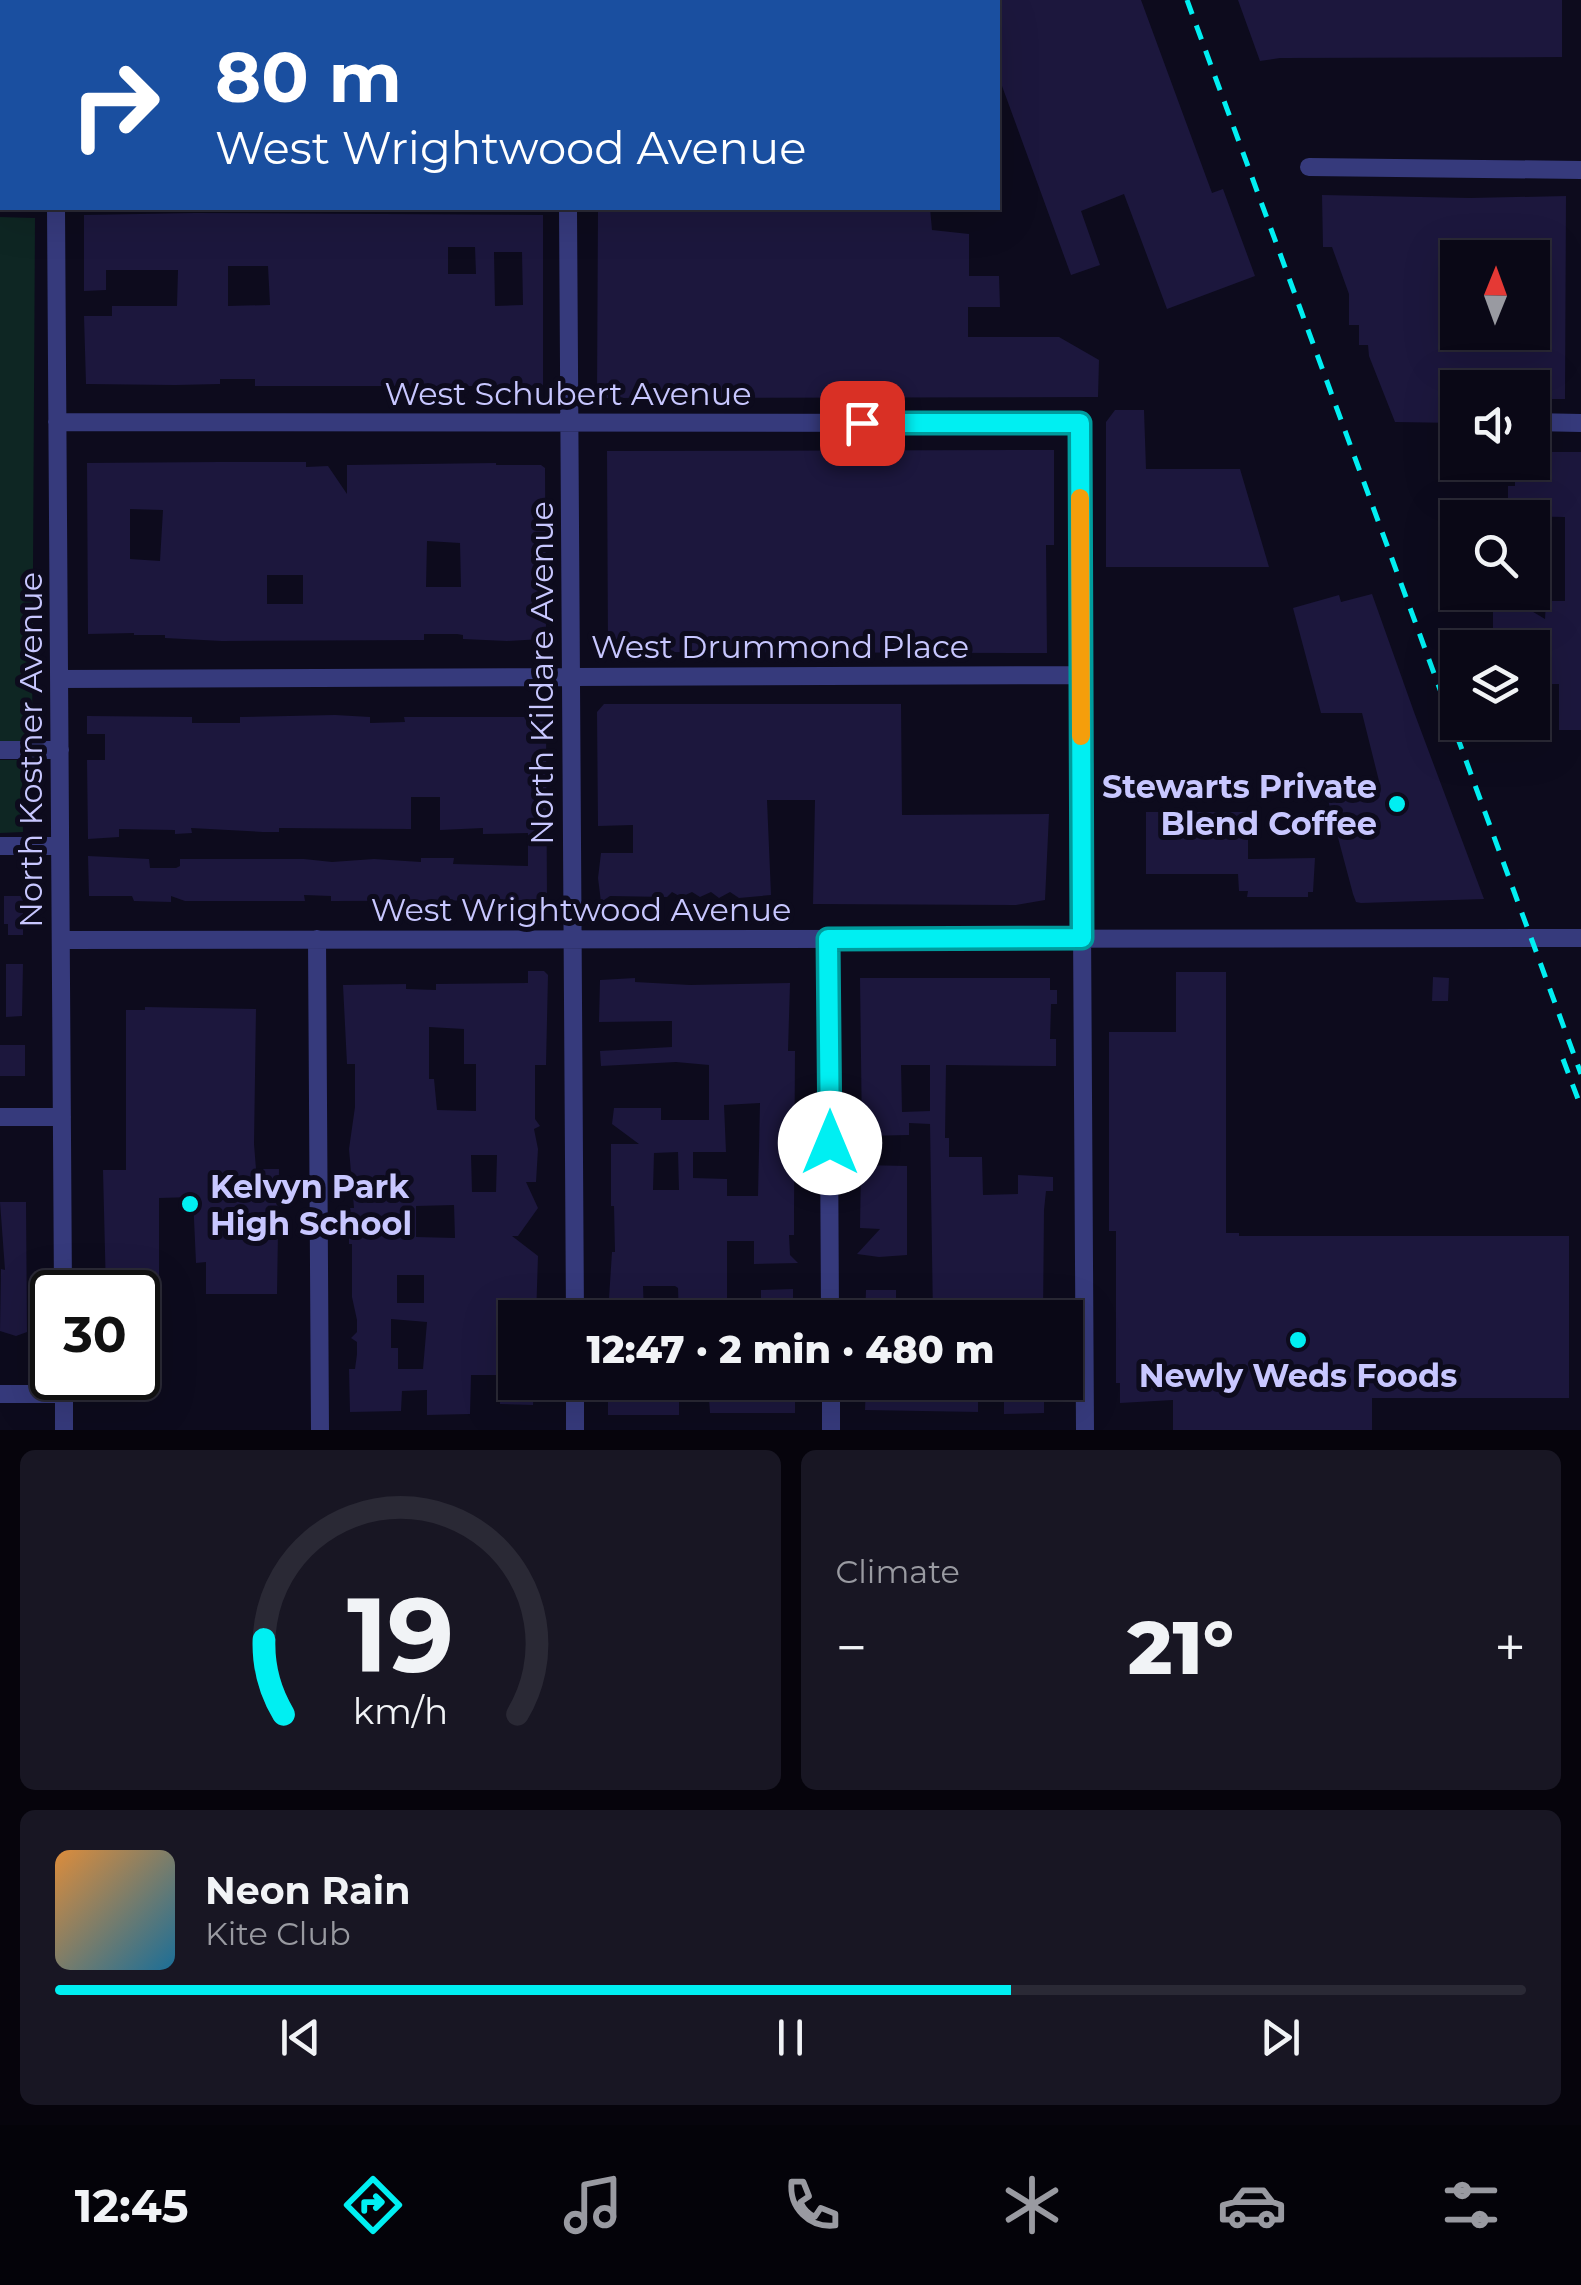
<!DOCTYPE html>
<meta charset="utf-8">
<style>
:root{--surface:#0a0816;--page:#181623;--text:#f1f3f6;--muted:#999aa1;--line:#2a2935;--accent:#00eff2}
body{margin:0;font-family:Montserrat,sans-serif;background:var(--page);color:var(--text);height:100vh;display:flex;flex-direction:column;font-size:38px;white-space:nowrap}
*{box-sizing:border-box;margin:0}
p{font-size:32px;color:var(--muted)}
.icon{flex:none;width:55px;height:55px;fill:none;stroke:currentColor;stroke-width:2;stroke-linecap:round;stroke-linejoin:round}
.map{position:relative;height:1430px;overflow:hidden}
.panel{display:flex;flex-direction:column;gap:20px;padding:20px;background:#06040c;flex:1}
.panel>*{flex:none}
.hud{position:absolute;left:0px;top:0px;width:1000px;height:210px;box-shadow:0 10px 40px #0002,0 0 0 2px var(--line);background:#1a4fa0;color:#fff;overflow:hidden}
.needle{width:65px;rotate:1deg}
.tools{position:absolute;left:1440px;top:240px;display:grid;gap:20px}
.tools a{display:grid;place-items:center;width:110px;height:110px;border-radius:0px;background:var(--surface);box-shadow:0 10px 40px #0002,0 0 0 2px var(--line);font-size:50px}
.speed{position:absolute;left:30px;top:1270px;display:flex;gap:20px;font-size:50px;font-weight:700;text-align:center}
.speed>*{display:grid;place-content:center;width:130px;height:130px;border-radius:50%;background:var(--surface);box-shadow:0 10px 40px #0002,0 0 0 2px var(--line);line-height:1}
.speed .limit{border:5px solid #111;border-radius:15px;background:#fff;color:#111}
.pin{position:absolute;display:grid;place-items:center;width:85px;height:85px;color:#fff;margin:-42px;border-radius:20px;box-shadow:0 5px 15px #0006}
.me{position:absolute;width:110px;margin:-55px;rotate:0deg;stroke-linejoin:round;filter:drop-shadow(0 0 8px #0008)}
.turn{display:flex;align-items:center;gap:35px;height:210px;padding:0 50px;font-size:45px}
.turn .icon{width:130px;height:130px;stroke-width:2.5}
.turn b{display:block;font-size:70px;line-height:85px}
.big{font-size:75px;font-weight:800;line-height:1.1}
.panel .card{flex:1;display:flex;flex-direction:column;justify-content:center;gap:15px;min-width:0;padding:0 35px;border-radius:15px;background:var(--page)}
.panel .dial{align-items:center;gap:0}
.dial svg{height:260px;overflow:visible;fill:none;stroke:var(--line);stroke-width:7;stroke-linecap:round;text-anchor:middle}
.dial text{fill:var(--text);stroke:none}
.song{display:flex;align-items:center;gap:30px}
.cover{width:120px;height:120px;border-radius:15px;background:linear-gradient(135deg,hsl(30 70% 55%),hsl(200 70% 35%))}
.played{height:10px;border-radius:5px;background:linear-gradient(90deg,var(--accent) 65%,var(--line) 65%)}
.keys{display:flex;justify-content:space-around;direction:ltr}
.heat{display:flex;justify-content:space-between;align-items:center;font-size:55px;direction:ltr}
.panel .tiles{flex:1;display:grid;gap:20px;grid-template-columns:1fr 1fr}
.card:last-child{grid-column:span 2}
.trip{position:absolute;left:498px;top:1300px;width:585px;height:100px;border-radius:0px;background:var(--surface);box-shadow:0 10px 40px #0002,0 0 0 2px var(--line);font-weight:800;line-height:100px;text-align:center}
.tab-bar{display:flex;height:160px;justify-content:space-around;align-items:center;background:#040309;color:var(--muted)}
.tab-bar .icon{width:70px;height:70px}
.tab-bar .on{color:var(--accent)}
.tab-bar b{font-size:45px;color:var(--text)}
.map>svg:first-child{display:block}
.green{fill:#0e2623}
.building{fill:#1c173d;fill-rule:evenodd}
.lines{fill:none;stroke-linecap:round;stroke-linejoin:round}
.minor{stroke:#363a7c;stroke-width:18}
.rail{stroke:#00eff2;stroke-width:5;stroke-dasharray:15 12;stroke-linecap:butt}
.route-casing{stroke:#009b9d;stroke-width:25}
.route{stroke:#00eff2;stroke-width:18}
.slow{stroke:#f59e0b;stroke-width:18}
.poi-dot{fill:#00eff2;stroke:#0d0b1d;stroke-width:4}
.labels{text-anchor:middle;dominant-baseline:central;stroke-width:10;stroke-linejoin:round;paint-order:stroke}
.street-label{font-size:32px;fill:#c8c7ff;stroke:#0d0b1d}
.poi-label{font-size:32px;font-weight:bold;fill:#c8c7ff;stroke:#0d0b1d;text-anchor:end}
</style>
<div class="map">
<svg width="1581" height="1430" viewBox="0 0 1581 1430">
<rect width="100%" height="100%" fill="#0d0b1d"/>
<path class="green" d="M0 217 35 218 32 745 0 744Z
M0 760H22L23 832 0 833Z"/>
<path class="building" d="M998 0H1141L1212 193 1223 189 1255 276 1167 309 1124 194 1081 211 1100 265 1071 275 998 75Z
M1238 0H1562V57L1280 58 1260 61Z
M1322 195 1470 198 1566 196 1565 399H1532V388H1458V423L1395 422 1369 356 1368 345H1359V325H1349V294L1332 247H1323ZM1458 258H1532V332H1458Z
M598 208H930L932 230 969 234V276H999L1000 307H968V337H1059L1099 360 1098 397 597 398Z
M195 213 543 215V386H255V379H220V384L175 385 86 384 84 316H112V306H177L178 270H106V290L84 291V215ZM448 247H475L476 274H448ZM494 252H522L523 305 495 306ZM228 266H268L270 305 228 306Z
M1115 410H1144L1146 469H1240L1269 567H1106V422Z
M1054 450V545H1046L1047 653 608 652 607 451Z
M1532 452H1581V730H1559V684H1532V648H1523V638H1493V592H1500L1545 619 1546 601H1565V517L1508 516V486H1515V462H1532Z
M220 462H306V467L328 466 347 494V465L496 463V465H541L545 468 546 634H542V639L507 641 463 639V635L457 634H424V640L222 641 165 638V635H134V633L88 634 87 463ZM130 509 163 510 160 561 130 559ZM427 541 460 543 461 587H426ZM267 575H303V604H267Z
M1372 594 1414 712 1484 899 1361 903 1356 902 1353 894 1328 800 1380 785 1362 713H1321L1293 608 1339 595 1341 602Z
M604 704H901L902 815 1049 814 1045 900 1016 905 813 904 815 800H767L771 895 739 898 730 892 719 898 711 892 700 897 692 892 681 897 672 892 667 897 610 896 601 902 598 878 601 853H633V825L598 826 597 712Z
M335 715 370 717V723L405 722 404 717H546L547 900 331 901V896L304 895 305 901H185L171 896V902L134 901 132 896H89L88 856 149 859 150 868H176L180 866V859H304L332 862 374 859 421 862V858H454L453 864 528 866V833L483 834V828L440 830V797H411V829L279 828V832H263L191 828 192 833 175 834V830L119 829V837L88 839 87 760H105V734H87V716L192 717V723H240V717Z
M1146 812H1248V859L1315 858 1313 892H1308V897H1247L1248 891H1239L1238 874H1146Z
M4 896H23V935H8V924H4Z
M6 964H23L22 1016 6 1017Z
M528 971H544L548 975 546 1065H535V1119L540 1126 534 1129 538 1149 536 1182H526L538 1208 518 1236H512L538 1256 536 1318H515V1388L534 1389 533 1405 500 1404V1375H471L470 1414 427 1415V1390L402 1391 401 1411 350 1412 349 1369H355L357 1354V1342L351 1338 357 1332V1320L352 1297V1244H349V1208H354L349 1149 355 1107V1064H347L343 985 406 984V989L436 990V984L528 983ZM429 1027 464 1029V1064H476V1111L437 1110 434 1079H429ZM471 1155H497L496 1192H472ZM454 1205 455 1238 416 1237V1206ZM397 1275H424V1303H397ZM391 1319 427 1322 423 1369H398V1348H391Z
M1176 972H1226V1233H1239V1236H1569V1398H1372V1430H1173V1400L1120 1403V1383H1116V1231H1109V1032H1176Z
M1433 977 1449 978 1448 1001H1432Z
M635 978V982L690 985 790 983 788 1051H795L794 1213V1235H789L790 1255 798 1263 754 1264V1241H727V1318H679L678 1288 675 1286H643L644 1313 608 1314 612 1252H615L614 1206H611V1144H639L612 1124 614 1108H661V1120H709V1065L676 1062 601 1066 600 1051 672 1047V1021L599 1022 600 980ZM760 1103 758 1196H727V1179L693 1178V1152H726L724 1105ZM678 1152 679 1190H653L654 1153Z
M860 978H1050V990H1057V1004H1051L1050 1039H1056V1066L946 1065 945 1138H949V1157H982L983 1195 1018 1194V1175L1053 1177V1191H1046L1044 1210 1043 1318H933L930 1124 909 1123V1135L862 1136ZM901 1065H930V1111L902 1112Z
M145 1007 256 1009 254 1144 256 1169H279L277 1294H206V1262L196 1263 193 1197 159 1198V1293L106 1292 103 1170H126V1010H145Z
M0 1045H25V1076H0Z
M861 1165 907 1166V1255L879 1257 857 1254 880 1229 860 1228Z
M0 1202H26L27 1332 16 1336 0 1331 1 1269 5 1270Z
M793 1289V1306H775L776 1318H761V1290Z
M866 1290H896V1318H865Z
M746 1382H795V1413H710L709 1399 746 1395Z
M866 1382H908V1398H930V1382H978V1412L865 1410Z
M1004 1382H1044V1413L1004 1414Z
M608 1387 664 1391V1396L679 1397V1415H608Z"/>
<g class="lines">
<path class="minor" d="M55 0V2
M566 0V2
M1309 167 1581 170
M0 197H2
M56 208 63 1292
M568 208 575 1318
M57 422 1079 423 1085 1430
M1532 422 1581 423
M59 679 1081 675
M0 750H60
M0 846H60
M317 939 320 1430
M828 939 830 1318
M61 940 1581 938
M0 1117H62
M64 1378V1430
M575 1382V1430
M831 1382V1430
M0 1394H64"/>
<path class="rail" d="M1187 0 1581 1074
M1563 1059 1581 1107"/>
</g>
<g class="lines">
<defs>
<path id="route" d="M830 1143 828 939 1082 938 1080 423H862"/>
</defs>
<use href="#route" class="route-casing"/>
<use href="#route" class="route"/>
<path class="slow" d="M1080 498 1081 736"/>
</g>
<g class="poi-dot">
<circle cx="1397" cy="804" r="10"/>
<circle cx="190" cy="1204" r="10"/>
<circle cx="1298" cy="1340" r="10"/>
</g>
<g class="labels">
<g class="street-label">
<text x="568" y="393">West Schubert Avenue</text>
<text x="780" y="646">West Drummond Place</text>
<text transform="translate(541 673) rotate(-90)">North Kildare Avenue</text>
<text transform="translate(30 750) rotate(-90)">North Kostner Avenue</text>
<text x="581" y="909">West Wrightwood Avenue</text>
</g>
<g class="poi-label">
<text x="1377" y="786">Stewarts Private<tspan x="1377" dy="37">Blend Coffee</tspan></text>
<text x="210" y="1186" text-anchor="start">Kelvyn Park<tspan x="210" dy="37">High School</tspan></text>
<text x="1298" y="1375" text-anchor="middle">Newly Weds Foods</text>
</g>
</g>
</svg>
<div class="tools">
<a><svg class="needle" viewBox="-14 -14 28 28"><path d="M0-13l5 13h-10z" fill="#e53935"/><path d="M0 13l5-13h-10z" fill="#999aa1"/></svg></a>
<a><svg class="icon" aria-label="sound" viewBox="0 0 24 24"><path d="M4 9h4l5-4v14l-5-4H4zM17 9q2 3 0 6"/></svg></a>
<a><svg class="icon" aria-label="search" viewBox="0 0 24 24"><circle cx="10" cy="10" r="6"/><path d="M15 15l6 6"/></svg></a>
<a><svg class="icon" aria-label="layers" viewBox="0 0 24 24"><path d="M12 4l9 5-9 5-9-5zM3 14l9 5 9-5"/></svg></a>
</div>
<div class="speed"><div class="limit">30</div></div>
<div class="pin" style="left:862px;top:423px;background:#d93025"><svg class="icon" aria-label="arrive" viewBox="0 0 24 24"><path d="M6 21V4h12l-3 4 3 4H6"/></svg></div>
<svg class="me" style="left:830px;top:1143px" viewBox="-20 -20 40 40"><circle r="19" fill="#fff"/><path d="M0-13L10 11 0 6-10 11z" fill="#00eff2"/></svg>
<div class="trip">12:47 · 2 min · 480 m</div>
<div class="hud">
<div class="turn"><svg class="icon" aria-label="right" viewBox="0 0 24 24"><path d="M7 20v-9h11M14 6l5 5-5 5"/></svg><div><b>80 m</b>West Wrightwood Avenue</div></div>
</div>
</div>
<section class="panel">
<div class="tiles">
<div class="card dial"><svg viewBox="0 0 100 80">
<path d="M14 69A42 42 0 1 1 86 69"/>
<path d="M14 69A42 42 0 0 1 8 46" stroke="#00eff2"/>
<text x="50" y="56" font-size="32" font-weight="700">19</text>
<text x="50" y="72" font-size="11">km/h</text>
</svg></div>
<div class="card"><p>Climate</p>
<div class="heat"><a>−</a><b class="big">21°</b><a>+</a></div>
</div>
<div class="card">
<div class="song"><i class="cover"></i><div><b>Neon Rain</b><p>Kite Club</p></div></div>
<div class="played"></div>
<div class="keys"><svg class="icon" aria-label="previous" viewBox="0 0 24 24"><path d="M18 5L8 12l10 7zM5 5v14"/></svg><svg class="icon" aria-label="pause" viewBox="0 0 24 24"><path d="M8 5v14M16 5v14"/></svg><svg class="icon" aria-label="next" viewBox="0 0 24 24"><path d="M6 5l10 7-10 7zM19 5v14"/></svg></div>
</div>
</div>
</section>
<nav class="tab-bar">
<b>12:45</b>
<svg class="icon on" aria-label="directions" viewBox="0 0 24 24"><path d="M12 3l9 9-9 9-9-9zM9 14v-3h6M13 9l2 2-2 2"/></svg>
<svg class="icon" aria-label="music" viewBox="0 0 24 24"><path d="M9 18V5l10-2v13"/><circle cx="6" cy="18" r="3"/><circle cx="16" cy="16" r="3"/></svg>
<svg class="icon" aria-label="phone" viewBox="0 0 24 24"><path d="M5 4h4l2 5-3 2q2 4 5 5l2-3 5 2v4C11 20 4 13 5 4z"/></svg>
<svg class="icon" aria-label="climate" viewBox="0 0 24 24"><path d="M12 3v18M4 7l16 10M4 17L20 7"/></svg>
<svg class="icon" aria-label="car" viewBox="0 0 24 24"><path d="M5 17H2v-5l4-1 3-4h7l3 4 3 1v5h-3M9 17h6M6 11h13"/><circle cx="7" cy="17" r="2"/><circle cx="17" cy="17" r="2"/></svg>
<svg class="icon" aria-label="filters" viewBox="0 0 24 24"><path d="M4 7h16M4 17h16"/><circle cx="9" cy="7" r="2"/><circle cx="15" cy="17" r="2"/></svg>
</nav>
